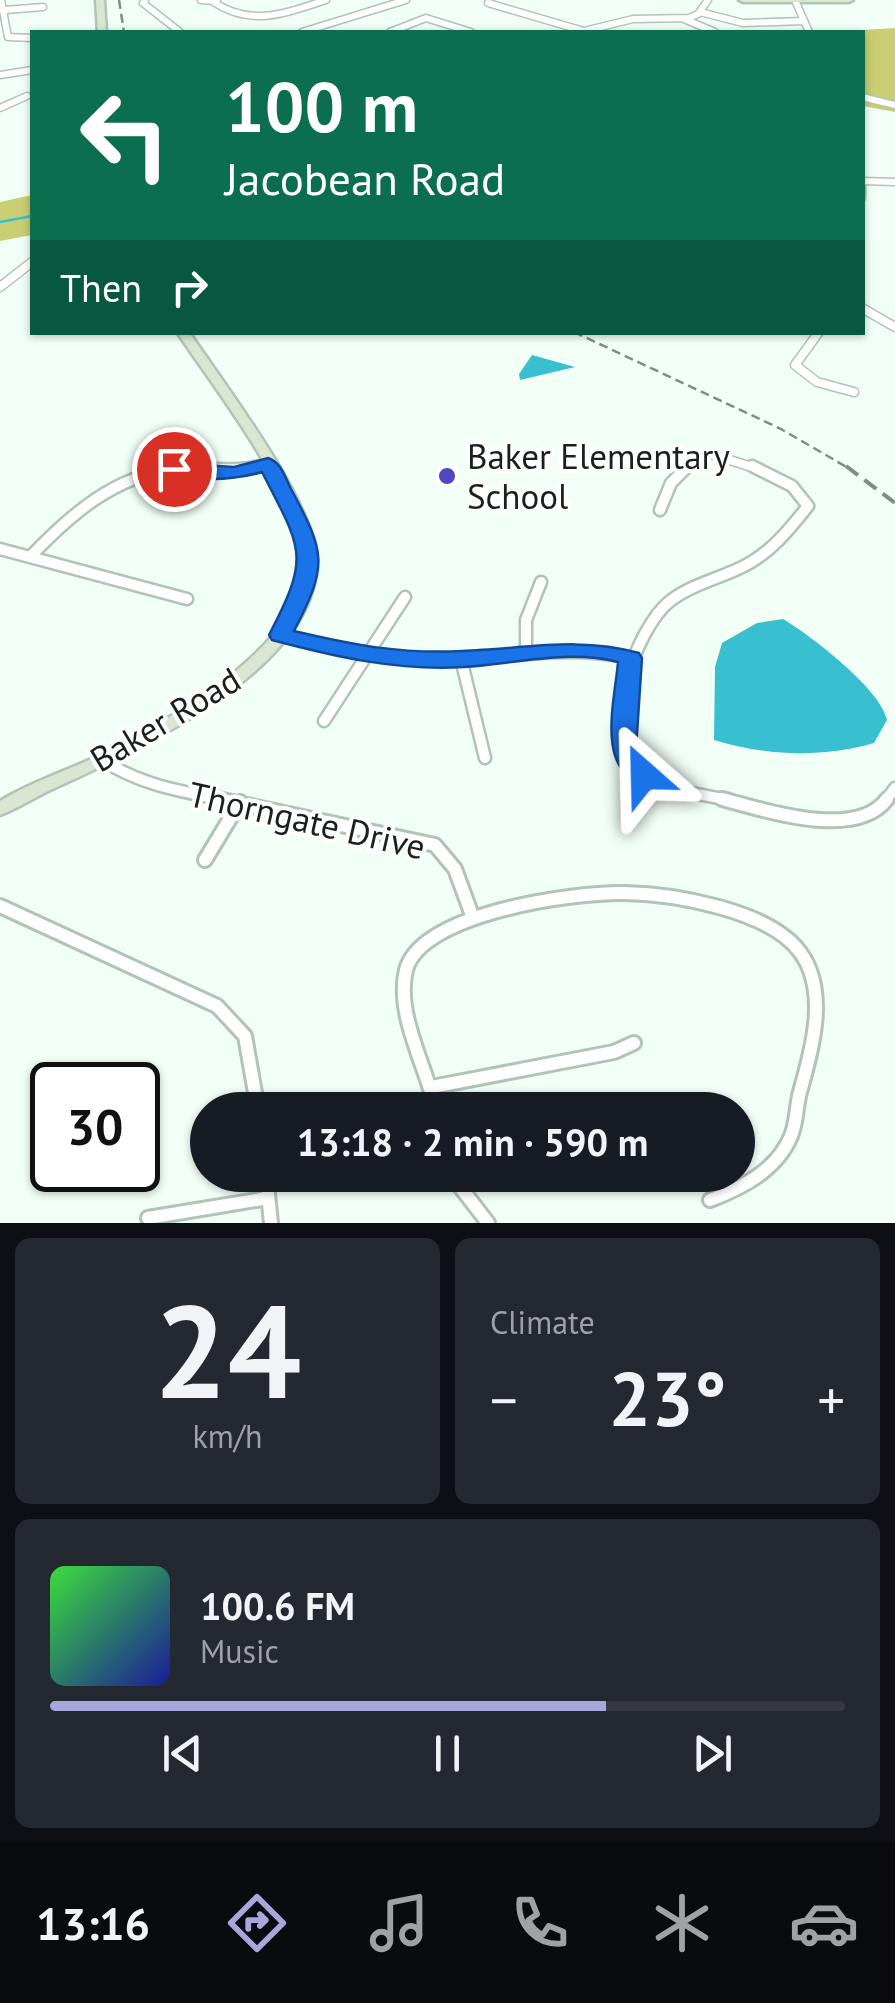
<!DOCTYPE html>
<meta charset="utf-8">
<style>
:root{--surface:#171b24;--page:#242831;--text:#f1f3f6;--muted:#9ea1a6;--line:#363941;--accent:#a7a6dd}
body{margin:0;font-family:"PT Sans",sans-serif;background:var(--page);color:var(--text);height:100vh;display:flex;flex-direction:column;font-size:38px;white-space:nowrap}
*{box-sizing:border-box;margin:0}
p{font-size:32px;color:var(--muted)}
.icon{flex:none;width:55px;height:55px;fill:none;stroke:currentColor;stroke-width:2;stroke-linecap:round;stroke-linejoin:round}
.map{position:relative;height:1223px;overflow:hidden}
.side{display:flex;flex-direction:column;gap:15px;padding:15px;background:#0d0f14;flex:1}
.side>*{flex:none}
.guide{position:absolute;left:30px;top:30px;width:835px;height:305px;border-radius:0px;box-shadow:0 2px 8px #0004;background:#0b6e4f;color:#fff;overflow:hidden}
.speed{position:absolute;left:30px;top:1062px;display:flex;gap:20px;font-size:50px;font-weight:700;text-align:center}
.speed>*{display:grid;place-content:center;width:130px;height:130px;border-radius:50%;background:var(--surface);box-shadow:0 2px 8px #0004;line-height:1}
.speed .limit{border:5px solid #111;border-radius:15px;background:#fff;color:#111}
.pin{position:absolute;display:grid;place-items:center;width:85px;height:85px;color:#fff;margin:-42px;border:5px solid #fff;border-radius:50%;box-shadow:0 2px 10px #0007}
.me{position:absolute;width:110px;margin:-55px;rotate:335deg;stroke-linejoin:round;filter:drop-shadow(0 0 8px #0008)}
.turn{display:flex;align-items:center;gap:35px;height:210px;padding:0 30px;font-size:45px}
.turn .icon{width:130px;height:130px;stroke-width:2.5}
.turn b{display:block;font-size:70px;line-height:85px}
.then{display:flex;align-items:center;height:95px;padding:0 30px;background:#0003;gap:20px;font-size:38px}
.big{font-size:75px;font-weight:700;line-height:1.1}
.side .tile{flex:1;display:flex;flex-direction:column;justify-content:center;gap:15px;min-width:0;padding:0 35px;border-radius:15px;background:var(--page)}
.side .dial{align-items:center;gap:0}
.dial b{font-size:130px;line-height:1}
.song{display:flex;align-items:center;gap:30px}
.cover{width:120px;height:120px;border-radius:15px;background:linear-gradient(135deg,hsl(120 70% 55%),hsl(240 70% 35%))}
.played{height:10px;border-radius:5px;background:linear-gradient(90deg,var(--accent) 70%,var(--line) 70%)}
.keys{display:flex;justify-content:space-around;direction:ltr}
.heat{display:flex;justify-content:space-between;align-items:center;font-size:55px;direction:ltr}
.side .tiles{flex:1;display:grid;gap:15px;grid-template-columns:1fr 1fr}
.tile:last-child{grid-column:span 2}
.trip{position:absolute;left:190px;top:1092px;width:565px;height:100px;border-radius:50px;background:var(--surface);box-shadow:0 2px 8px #0004;font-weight:700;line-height:100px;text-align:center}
.tabs{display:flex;height:160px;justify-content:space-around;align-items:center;background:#090b0e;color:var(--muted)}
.tabs .icon{width:70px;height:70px}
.tabs .active{color:var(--accent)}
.tabs b{font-size:45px;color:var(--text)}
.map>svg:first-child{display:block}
.forest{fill:#c9ce73}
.water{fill:#39c0d0}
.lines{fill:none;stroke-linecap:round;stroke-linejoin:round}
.stream{stroke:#39c0d0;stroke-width:2.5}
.street-far3-casing{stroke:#b2c3b8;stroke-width:9}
.street-far2-casing{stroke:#b2c3b8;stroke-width:11}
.street-far1-casing{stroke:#b2c3b8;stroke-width:15}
.street-casing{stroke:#b2c3b8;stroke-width:18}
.secondary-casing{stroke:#b2c3b8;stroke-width:5}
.street-far3{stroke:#fff;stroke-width:6}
.street-far2{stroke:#fff;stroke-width:8}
.street-far1{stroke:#fff;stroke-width:10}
.street{stroke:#fff;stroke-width:12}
.secondary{fill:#dae6d2;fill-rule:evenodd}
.rail-far1{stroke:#828c86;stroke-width:2.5;stroke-dasharray:9 5;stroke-linecap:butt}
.rail{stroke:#828c86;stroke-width:4;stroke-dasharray:15 8;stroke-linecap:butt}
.route{fill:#1a73e8;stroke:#114b97;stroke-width:2.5}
.poi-dot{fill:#4c49bf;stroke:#fff;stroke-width:4}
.labels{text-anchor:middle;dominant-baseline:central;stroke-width:8;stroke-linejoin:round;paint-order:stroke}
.poi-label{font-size:35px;fill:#1a201c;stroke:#fff;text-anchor:start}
.street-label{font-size:35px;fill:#1a201c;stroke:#fff}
</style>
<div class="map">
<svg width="895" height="1223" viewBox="0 0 895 1223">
<rect width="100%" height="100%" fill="#f1fff6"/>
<path class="forest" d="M895 28V112L863 106 862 32H831Z
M32 195V235L0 241V202Z"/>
<path class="water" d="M532 355 575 367 520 380 519 374Z
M783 619C810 635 881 689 887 720L874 743C822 758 766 756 714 740L715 667 722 643 757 623Z"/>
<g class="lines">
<path class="stream" d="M0 222 32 216"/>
<defs>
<path id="street-far3" d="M1 0 8 37 32 38
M145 0 143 3 180 32
M201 0 216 1
M217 0 215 3C253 27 286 13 326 0
M795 0 809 32
M488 3 587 32
M5 10 43 7
M700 12 743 23 804 21
M684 19 715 32
M302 32 406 0
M390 32 426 18 471 32
M580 32 633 19 689 18 698 14 708 0
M0 75 32 70
M862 97 895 105
M0 108 27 96
M862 181 895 182
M862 185V198"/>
<path id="street-far2" d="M0 287 32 262
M862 308 895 327
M819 332 795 365 817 382 854 392
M183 469H196
M248 469 268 464
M685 469 711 454 758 469"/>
<path id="street-far1" d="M660 510 671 483 688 466
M0 549 187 599
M30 557C70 515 114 476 174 469 203 466 231 473 260 466
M280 635C332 648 385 661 439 660 504 659 565 644 630 658
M526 652V620L541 582
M461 659 485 758
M324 721 405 597
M103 760C141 786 186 792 230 801
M731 801C701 793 660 792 636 770 599 734 635 629 670 601 691 585 717 579 740 568 769 555 789 530 808 506L792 486 752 466
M885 801 895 788"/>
<path id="street" d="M218 799 435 845 455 869 473 918
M722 799C763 810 856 841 887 799
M205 860 240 802
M0 906 217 1006 245 1036 258 1110
M432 1087 614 1052 634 1043
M436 1110C427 1068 395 1014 406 970 421 913 574 892 625 893 674 894 769 910 800 952 829 991 812 1050 800 1092 796 1106 797 1122 791 1136 777 1170 742 1188 710 1200
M266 1175 271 1223
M451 1175 488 1223
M148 1218 268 1198"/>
<path id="secondary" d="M96 0H104L106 32H98Z
M739 0H853L849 2H743Z
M177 332H189C224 384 312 498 316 557 323 669 131 753 48 791 32 799 16 809 0 815V801C33 781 70 770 104 753 164 723 281 658 298 589 303 572 302 553 297 536 279 470 216 390 177 332Z"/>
</defs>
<use href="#street-far3" class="street-far3-casing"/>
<use href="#street-far2" class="street-far2-casing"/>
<use href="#street-far1" class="street-far1-casing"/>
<use href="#street" class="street-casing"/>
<use href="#secondary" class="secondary-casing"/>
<use href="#street-far3" class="street-far3"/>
<use href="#street-far2" class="street-far2"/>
<use href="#street-far1" class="street-far1"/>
<use href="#street" class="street"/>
<use href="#secondary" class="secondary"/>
<path class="rail-far1" d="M119 0 124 32
M574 332 781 429 850 469"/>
<path class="rail" d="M846 466 895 503"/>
</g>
<path class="route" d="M268 458C281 462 285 477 291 489 326 554 328 565 294 631 353 645 400 654 462 651 523 649 579 636 639 653L642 658 636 749 657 775 653 782 644 784C595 770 615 700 618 662 568 649 514 664 464 667 397 671 336 657 272 640L269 635C311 555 302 550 262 472 238 479 183 485 164 469L174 463 234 467Z"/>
<circle class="poi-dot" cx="447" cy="476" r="10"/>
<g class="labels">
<g class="poi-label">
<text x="467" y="456">Baker Elementary<tspan x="467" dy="40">School</tspan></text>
</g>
<g class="street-label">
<text transform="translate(165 719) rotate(-31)">Baker Road</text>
<text transform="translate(307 820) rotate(13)">Thorngate Drive</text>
</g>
</g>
</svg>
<div class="speed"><div class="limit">30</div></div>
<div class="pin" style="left:174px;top:469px;background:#d93025"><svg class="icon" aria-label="arrive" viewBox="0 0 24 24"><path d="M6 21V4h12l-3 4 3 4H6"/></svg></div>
<svg class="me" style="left:644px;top:775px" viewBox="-20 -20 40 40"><path d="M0-17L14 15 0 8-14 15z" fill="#1a73e8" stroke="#fff" stroke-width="4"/></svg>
<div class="trip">13:18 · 2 min · 590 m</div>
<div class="guide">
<div class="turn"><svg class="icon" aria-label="left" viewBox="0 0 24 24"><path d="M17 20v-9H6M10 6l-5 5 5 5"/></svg><div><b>100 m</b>Jacobean Road</div></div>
<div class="then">Then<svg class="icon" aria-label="right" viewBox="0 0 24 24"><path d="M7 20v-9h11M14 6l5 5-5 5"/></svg></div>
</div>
</div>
<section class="side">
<div class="tiles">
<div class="tile dial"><b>24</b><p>km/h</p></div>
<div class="tile"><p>Climate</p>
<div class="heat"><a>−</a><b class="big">23°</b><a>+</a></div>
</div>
<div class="tile">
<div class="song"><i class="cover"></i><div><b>100.6 FM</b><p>Music</p></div></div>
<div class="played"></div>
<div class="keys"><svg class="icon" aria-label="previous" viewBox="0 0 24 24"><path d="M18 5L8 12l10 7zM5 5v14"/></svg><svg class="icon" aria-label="pause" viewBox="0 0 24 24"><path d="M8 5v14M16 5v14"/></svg><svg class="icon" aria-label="next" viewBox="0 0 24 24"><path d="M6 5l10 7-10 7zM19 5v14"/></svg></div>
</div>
</div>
</section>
<nav class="tabs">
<b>13:16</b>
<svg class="icon active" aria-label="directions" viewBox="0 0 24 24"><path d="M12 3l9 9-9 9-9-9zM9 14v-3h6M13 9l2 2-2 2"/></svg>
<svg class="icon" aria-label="music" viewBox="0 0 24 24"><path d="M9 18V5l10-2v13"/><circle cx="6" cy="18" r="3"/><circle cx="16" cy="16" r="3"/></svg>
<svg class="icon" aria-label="phone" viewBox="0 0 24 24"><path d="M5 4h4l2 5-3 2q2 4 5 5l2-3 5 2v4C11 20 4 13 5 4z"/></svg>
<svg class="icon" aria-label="climate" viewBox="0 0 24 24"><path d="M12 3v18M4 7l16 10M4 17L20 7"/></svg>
<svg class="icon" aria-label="car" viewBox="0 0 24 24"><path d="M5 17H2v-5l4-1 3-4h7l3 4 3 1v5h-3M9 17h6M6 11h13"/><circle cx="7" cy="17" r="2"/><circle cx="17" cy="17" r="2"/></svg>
</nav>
